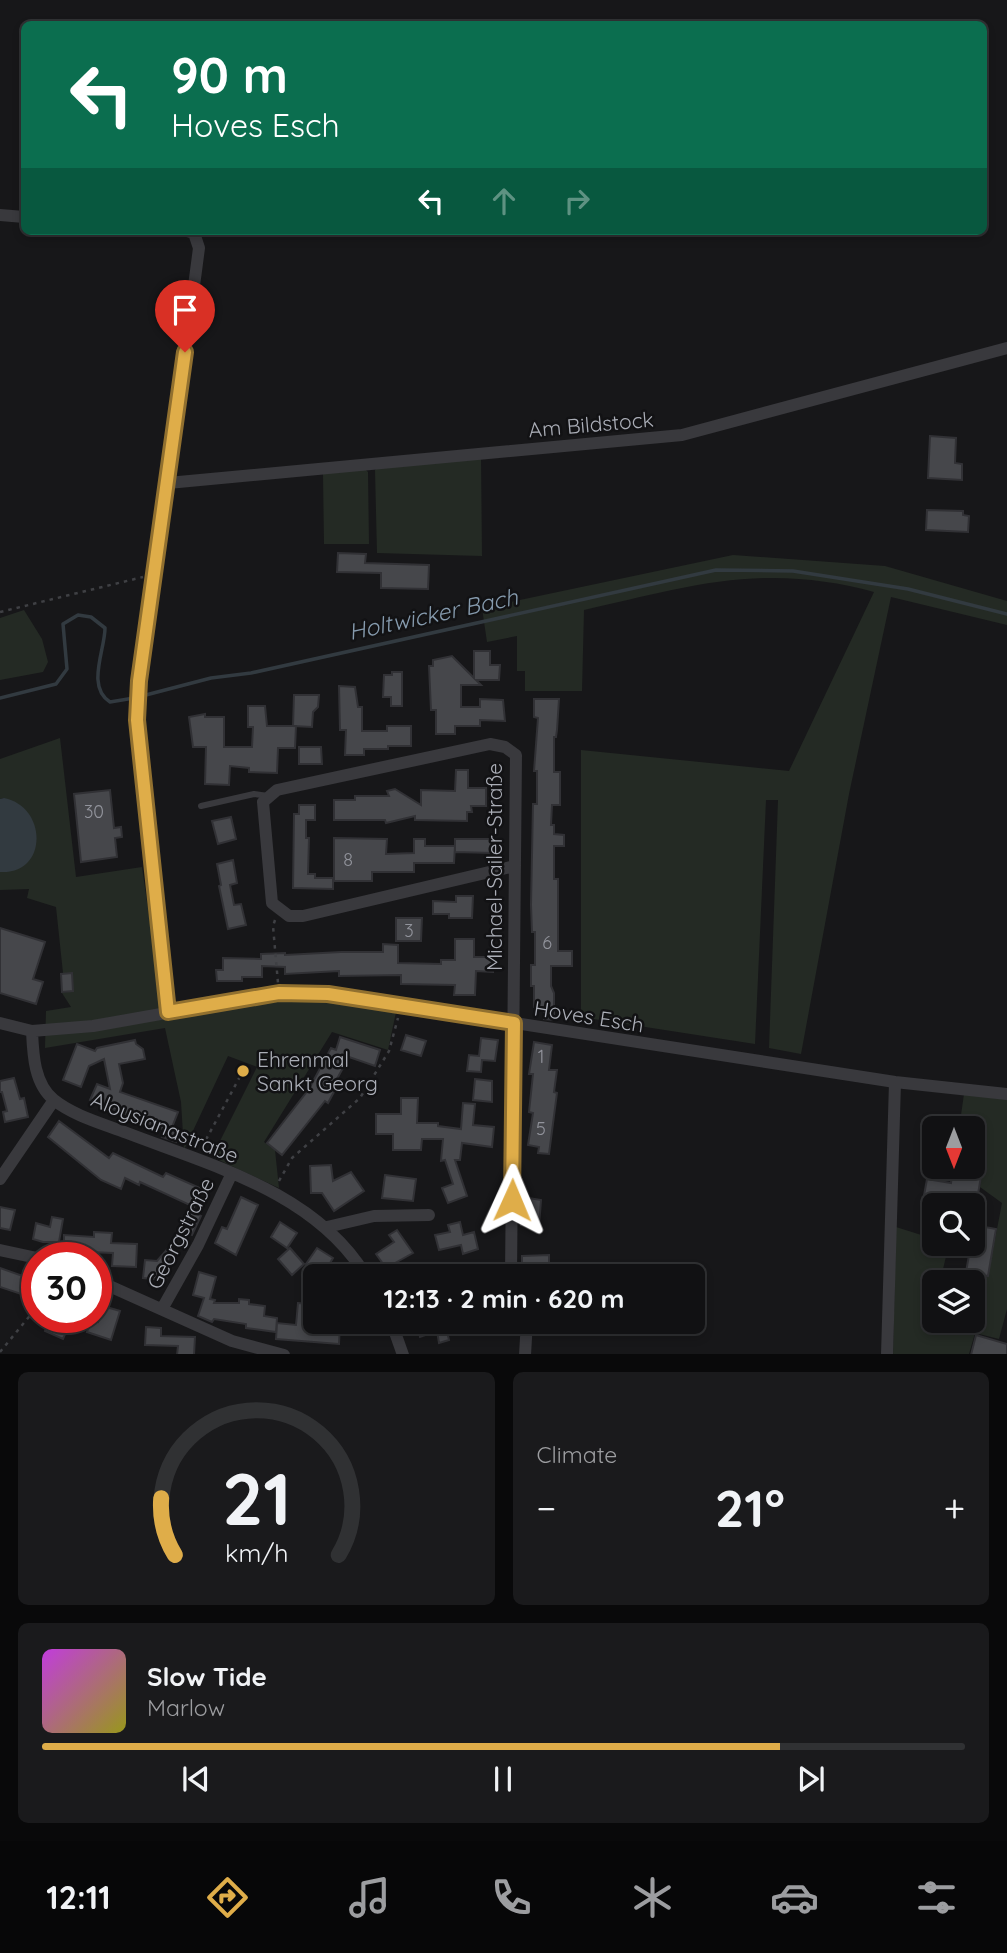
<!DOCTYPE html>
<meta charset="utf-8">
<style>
:root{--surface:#111113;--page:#1a1a1c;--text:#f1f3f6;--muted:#9c9da0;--line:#303133;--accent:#dfad49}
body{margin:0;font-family:Quicksand,sans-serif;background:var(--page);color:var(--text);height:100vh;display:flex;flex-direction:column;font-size:26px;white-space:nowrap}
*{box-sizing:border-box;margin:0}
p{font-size:23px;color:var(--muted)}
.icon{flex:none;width:38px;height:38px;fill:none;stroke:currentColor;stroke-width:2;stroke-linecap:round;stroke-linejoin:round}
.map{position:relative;height:1354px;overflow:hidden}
.side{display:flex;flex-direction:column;gap:18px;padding:18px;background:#09090a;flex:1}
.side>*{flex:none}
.banner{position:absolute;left:21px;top:21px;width:966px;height:214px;border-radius:10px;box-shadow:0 4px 10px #0003,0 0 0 2px var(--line);background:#0b6e4f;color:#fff;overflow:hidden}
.needle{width:46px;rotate:180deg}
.buttons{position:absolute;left:922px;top:1116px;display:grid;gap:14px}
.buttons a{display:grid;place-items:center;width:63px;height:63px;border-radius:10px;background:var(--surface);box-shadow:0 4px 10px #0003,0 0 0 2px var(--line);font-size:35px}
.speed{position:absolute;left:21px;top:1242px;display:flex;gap:14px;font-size:35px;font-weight:700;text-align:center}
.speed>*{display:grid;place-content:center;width:91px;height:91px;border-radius:50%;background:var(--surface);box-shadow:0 4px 10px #0003,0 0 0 2px var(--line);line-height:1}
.speed .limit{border:10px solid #d22;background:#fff;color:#111}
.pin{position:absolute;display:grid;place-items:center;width:60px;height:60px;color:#fff;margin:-72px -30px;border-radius:50% 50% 50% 0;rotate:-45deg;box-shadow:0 0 7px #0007}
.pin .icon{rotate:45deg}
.me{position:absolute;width:77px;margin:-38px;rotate:1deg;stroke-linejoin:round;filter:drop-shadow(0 0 5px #0008)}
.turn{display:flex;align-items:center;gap:24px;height:147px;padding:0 35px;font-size:32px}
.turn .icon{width:91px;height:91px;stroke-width:2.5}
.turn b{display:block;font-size:49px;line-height:60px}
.lanes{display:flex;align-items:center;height:66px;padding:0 35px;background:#0003;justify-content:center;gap:35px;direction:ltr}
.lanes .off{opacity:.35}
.big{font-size:52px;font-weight:800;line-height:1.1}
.side .card{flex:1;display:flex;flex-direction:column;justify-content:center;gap:10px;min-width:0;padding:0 24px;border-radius:10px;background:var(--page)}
.side .dial{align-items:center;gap:0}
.dial svg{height:182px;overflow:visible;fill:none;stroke:var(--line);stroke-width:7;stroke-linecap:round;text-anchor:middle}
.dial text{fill:var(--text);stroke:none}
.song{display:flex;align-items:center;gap:21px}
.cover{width:84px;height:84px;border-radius:10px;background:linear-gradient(135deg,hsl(290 70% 55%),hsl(60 70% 35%))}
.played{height:7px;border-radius:4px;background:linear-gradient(90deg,var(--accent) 80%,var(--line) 80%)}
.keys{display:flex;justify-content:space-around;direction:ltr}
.heat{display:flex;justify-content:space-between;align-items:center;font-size:38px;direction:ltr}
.side .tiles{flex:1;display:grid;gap:18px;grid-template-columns:1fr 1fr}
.card:last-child{grid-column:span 2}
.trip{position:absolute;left:303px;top:1264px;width:402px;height:70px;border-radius:10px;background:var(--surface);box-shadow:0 4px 10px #0003,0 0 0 2px var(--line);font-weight:800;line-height:70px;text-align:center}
.tab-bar{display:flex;height:112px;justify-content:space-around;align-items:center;background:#070708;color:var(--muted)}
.tab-bar .icon{width:49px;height:49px}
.tab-bar .selected{color:var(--accent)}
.tab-bar b{font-size:32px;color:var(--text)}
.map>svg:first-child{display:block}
.green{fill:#242a24;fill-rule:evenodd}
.water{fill:#323a40}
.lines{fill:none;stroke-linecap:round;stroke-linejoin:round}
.stream{stroke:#323a40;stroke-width:3.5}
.building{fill:#46474b;stroke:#313135;stroke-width:2}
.path{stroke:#3f4044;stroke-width:2.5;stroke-dasharray:3.5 5;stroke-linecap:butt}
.lane{stroke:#39393d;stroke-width:6}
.street{stroke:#39393d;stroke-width:12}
.route-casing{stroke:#91702f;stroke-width:18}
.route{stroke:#dfad49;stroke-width:12}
.poi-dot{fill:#dfad49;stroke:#121214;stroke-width:2.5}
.labels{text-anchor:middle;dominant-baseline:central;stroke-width:5;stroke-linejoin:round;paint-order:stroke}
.number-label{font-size:18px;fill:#92949c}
.street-label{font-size:21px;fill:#abaeb7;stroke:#121214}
.poi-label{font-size:21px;fill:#abaeb7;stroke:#121214;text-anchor:start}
.water-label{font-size:23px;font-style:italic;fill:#869bae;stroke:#121214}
</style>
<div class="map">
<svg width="1007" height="1355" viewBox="0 0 1007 1355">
<rect width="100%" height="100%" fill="#171719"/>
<path class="green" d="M481 455 482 556 377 553 375 470 380 464Z
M362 466 368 472 369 544H324L323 474Z
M733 555 885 566 1007 601V625L891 597 849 794 801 1054 769 1048 778 800H766L755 1044 581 1017V750L789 771 874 592C842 583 807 578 773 578 712 577 643 597 584 610L582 691H525V671H517V636L487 642 482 608Z
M24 610 42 639 48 662 43 672 0 680V618Z
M60 738 76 877 142 867 162 1007C213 996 277 982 329 987 353 989 376 995 399 998L388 1050 332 1032 264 1142 275 1150 279 1188 212 1157 257 1067 228 1056 184 1150 181 1102 165 1028 45 1048 46 1011 71 1007 62 993 73 991 72 973H63L56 907 27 898 29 889 0 890V872H8L4 798 0 799V759Z
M964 1094 1007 1099V1309L999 1339 975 1333 969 1354 893 1355 896 1227 934 1239V1244H949L943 1269 988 1276 1002 1203 980 1187 986 1148 973 1146V1129H959ZM934 1283H973V1321H934Z"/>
<path class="water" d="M4 798C48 807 48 875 0 872V799Z"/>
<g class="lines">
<path class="stream" d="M142 696 211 678 251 673 716 570 793 571 908 589 1007 614
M0 698 56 684 67 669 63 624 78 615 91 617 105 628C105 650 86 687 110 702L134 698"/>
</g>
<path class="building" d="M930 436 956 438 955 463 962 464V480L928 478Z
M927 510 963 511V515L969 516 968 532 926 530Z
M338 553 366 554 365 563 429 565 428 589 381 588V573L337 572Z
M474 651H490V665H500L499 680H476L481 685H461V707H480V699L503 700 505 721 480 720V726H455V734H436V710H431L429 666H433V660L452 656 474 678Z
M392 672H402V706H391V697H383L384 675H392Z
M339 686 355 687 358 707H362V731H387V726H411V746H388V749H364V755H345L346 730H340Z
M294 695H319L318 707 313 712 312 727 293 726Z
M534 699H559L557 730 556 737H554V772H560V805H552L551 825H554V834L564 835V846H554V879H558V951H572V966H551V986L554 993V1020L544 1019V1008L534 1007V986H531V965H535V932H532L531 905 533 804H537V771H534L538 718 534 717Z
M248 706H265L267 726H296L295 748H278L277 773 249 772V768L230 766 229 785 205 784 206 747H193L189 717 205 714V717H224V747H252L253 727H248Z
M299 747H321L322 764H299Z
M456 770H468V788H486V806H471L472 812H467V821L415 820V816L386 823 385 820H334V800H355V796H389L387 791 395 789 421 805V790L455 791Z
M110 790 114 828 121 827 122 837 115 838 117 857 81 862 74 794Z
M299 805H315V820H306V838H309L308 874H315V878H333V889L293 888 294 814H299Z
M231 817 236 839 218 844 212 821Z
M334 838 387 839 386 854 414 853V839H425V846H455L454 863H414V872H372V881H334Z
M455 839H493V853L455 852Z
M233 860 237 883 230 885 234 905 241 904 246 925 228 929 219 886 221 885 217 864Z
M456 896H473L472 918H449V914H433V901L456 902Z
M396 918H422L421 941H396Z
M0 928 45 942 33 979 43 982 36 1004 0 993Z
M455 939H474V957H493V972L476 971 475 995H454L455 985 401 984V975L339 976V971L285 974V967L262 966V977H242V981H217L216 970H223V958L261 959V954L285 953V955L341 952H383V944L398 945V963L441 964V960H455Z
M72 973 73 991 62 992 61 974Z
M406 1035 426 1041 421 1056 401 1050Z
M340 1037 380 1050 375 1066 349 1057 332 1088 335 1090 328 1103 325 1101 282 1155 267 1143 309 1089 331 1048 336 1050Z
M481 1038 498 1040 495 1061 482 1060 481 1072 467 1071 469 1055 479 1056Z
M135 1040 136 1044 143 1049 145 1059 119 1064 123 1083 120 1092 178 1112 171 1130 179 1133 176 1142 162 1137 165 1130 90 1100 97 1084 110 1089 104 1059 89 1066 81 1087 63 1080 77 1044 95 1051 97 1048Z
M534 1042 552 1045 549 1070H557L554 1092 557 1093 549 1154 538 1153 539 1147 528 1145 533 1113 529 1112 533 1074H529Z
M14 1078 20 1099 24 1098 28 1117 5 1122 3 1112 7 1111 2 1092H0V1081Z
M475 1079 492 1081V1102L473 1100Z
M401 1098H418L417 1123H438V1126L461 1129 463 1103 475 1104 473 1125 494 1127 492 1147 462 1143 460 1160H455L467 1196 448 1203 442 1188 453 1184 445 1160 441 1161 443 1139H422L421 1150H393V1134H376V1114H401Z
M59 1121 109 1158 113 1153 163 1177 166 1173 202 1189 194 1207 140 1182 139 1185 125 1178 121 1189 101 1180 48 1137Z
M973 1146 986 1147 976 1206H950L923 1201 927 1179 951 1183 953 1167H973Z
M331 1165 333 1181 351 1172 364 1191 334 1211 322 1193H311L310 1166Z
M385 1175 416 1179 413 1201 382 1198Z
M241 1197 258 1205 236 1255 215 1243 222 1227 227 1229Z
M523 1197 541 1200 539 1227 521 1225Z
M0 1207 15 1210 10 1230 0 1228Z
M190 1211 201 1216 192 1235 181 1230Z
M52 1217 63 1219 59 1242H43L33 1239 36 1223 50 1227Z
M280 1222 297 1233 287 1248 271 1237Z
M460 1222 463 1235 474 1232 478 1249 463 1254 461 1245 439 1250 435 1235 450 1232 448 1225Z
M974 1225 996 1229 988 1276 966 1272 971 1244H973Z
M397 1230 413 1253 386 1268 376 1254 394 1242 389 1235Z
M94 1232 112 1233 111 1243 137 1244 136 1267 112 1266 113 1253 64 1251V1235L94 1237Z
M170 1246 166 1280 143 1278 145 1260 157 1261Z
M290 1248 304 1264 292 1275 278 1259Z
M317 1248 333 1258 323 1275 306 1264Z
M549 1255V1276H532V1270H522V1256Z
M0 1268 37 1281V1289L27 1296 0 1287Z
M199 1272 216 1277 210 1299 215 1300 214 1303H239V1299L249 1300V1304L265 1306 264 1316 277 1318 276 1332 246 1328V1324L214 1319 212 1322 198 1316 204 1298 193 1295Z
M298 1303 315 1305V1321H336V1324H340L339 1344 276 1339 277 1323 296 1325Z
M103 1306 120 1311 111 1340 87 1332 91 1320 98 1322Z
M50 1318 70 1323 63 1339 45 1331Z
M417 1321H459V1322L446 1327 449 1340 439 1343 437 1331 420 1337Z
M146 1327 161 1328V1336L195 1337 194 1355H177L178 1346 145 1345Z
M976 1335 1007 1344V1355H971Z"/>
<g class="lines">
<path class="path" d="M0 612 143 577
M275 920 273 926 278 983
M202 1147 243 1071
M279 1181 292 1158 360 1098 389 1051 398 1018
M0 1352 37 1307"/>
<path class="lane" d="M201 806 254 794 268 796"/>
<path class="street" d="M0 215 24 217
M168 483 682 435 1007 348
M168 1012 137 720 139 681 168 483 199 248 194 233 187 231
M0 1023 32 1031 93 1026 279 993 328 994 895 1082 1007 1094
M32 1031C33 1054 34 1084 54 1100 74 1116 104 1124 127 1133 213 1166 316 1193 366 1276
M0 1179 54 1100
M327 1227 374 1216 429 1215
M0 1250 37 1258
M511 1276 516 755 505 747 490 744 277 790 263 802 272 903 289 916H303L515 866
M96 1280 232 1341 284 1355
M162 1309 198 1245 232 1173
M391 1321 403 1355
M525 1355 527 1321
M887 1355 895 1082"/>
</g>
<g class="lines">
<defs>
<path id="route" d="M185 352 139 681 137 720 168 1012 279 993 328 994 514 1023 512 1200"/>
</defs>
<use href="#route" class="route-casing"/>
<use href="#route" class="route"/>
</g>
<circle class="poi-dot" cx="243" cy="1071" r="7"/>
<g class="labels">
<g class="number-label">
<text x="94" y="811">30</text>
<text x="348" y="859">8</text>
<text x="409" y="930">3</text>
<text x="547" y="942">6</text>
<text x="541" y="1056">1</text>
<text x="541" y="1128">5</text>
</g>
<g class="street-label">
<text transform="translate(591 424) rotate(-5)">Am Bildstock</text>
<text transform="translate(494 867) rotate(-90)">Michael-Sailer-Straße</text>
<text transform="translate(589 1016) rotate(9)">Hoves Esch</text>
<text transform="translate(165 1127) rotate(22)">Aloysianastraße</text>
<text transform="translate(180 1233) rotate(-63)">Georgstraße</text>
</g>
<g class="poi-label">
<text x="257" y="1059">Ehrenmal<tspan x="257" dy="24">Sankt Georg</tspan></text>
</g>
<g class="water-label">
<text transform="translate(433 614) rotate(-12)">Holtwicker Bach</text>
</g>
</g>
</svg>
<div class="buttons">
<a><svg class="needle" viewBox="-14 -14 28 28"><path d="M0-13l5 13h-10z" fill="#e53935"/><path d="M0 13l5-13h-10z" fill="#9c9da0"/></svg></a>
<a><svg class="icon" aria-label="search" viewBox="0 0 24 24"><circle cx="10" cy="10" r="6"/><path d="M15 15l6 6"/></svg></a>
<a><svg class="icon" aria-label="layers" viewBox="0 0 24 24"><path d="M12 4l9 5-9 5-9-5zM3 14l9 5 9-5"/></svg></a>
</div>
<div class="speed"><div class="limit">30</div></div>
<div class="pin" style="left:185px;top:352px;background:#d93025"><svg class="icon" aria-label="arrive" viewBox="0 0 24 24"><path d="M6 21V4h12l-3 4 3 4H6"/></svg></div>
<svg class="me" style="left:512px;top:1200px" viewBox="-20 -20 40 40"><path d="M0-17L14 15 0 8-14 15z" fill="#dfad49" stroke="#fff" stroke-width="4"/></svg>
<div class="trip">12:13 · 2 min · 620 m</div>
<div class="banner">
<div class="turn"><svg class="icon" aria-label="left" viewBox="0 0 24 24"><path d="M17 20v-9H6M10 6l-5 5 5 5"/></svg><div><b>90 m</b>Hoves Esch</div></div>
<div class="lanes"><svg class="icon" aria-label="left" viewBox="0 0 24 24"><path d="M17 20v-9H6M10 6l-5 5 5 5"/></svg><svg class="icon off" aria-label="ahead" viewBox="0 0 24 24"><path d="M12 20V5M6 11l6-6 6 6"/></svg><svg class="icon off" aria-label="right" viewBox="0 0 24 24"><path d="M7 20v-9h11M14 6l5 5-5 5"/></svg></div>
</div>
</div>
<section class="side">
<div class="tiles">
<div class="card dial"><svg viewBox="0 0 100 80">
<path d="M14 69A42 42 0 1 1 86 69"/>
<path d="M14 69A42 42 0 0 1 8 44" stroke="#dfad49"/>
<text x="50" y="56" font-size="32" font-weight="700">21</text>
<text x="50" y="72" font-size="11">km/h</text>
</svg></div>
<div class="card"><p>Climate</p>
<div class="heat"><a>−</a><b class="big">21°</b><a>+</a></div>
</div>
<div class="card">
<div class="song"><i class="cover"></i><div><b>Slow Tide</b><p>Marlow</p></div></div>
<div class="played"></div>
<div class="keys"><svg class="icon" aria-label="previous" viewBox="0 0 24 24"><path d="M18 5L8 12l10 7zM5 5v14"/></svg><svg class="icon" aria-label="pause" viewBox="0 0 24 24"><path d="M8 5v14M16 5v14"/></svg><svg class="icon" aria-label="next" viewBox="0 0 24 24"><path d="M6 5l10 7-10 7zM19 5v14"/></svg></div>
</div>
</div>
</section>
<nav class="tab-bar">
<b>12:11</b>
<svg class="icon selected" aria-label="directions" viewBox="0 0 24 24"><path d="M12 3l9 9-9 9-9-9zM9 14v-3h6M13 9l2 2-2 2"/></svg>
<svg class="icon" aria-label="music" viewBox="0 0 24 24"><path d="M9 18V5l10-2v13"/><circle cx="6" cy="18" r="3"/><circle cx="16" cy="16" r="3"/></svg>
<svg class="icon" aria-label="phone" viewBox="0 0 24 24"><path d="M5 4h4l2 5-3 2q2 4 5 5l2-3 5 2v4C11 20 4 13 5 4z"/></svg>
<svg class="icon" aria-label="climate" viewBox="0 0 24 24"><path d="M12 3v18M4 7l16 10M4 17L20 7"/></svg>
<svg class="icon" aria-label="car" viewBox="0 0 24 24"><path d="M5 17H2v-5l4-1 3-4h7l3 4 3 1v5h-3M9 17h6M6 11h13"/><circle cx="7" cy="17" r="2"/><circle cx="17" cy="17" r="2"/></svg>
<svg class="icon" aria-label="filters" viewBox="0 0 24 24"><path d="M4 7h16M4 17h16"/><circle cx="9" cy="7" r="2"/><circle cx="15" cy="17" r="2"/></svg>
</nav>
